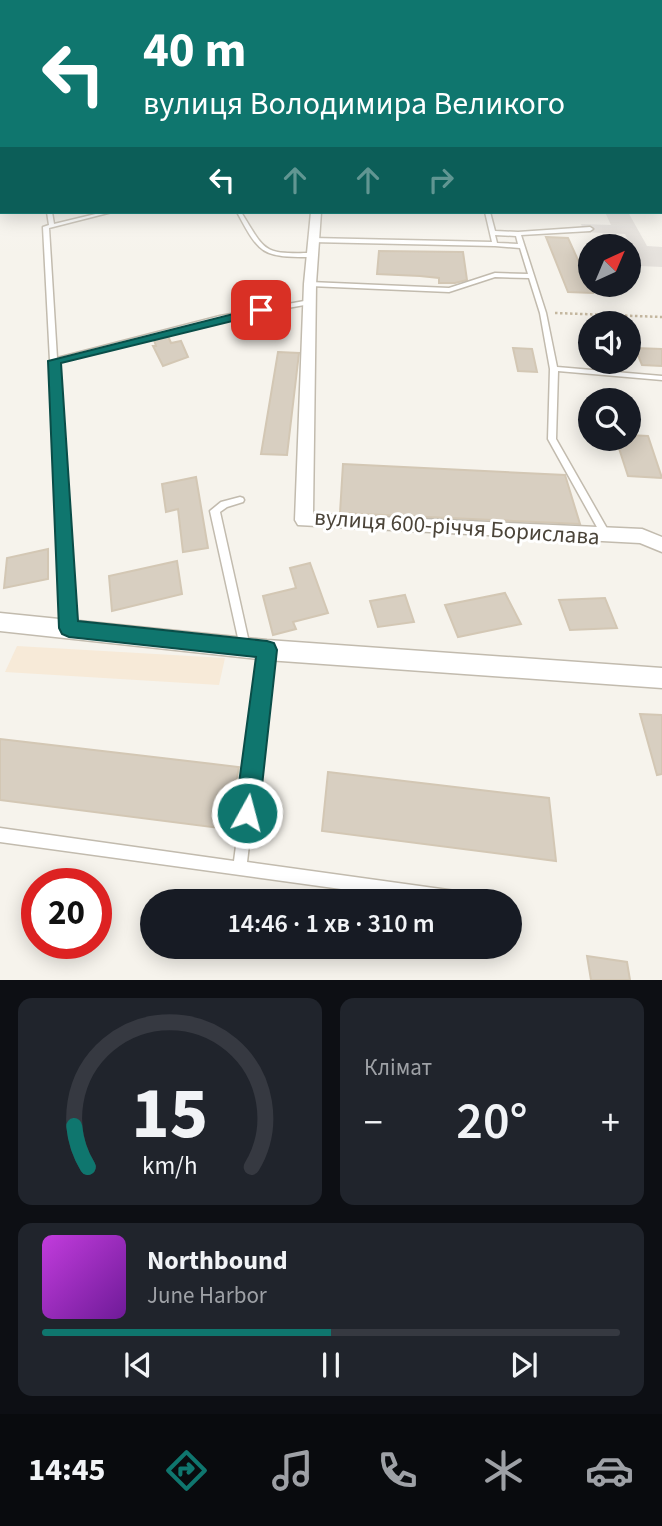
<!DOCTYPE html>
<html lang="uk">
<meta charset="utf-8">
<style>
:root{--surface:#171b24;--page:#20242c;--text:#f1f3f6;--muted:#9ea1a6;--line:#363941;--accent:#0f766e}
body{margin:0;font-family:"Source Sans 3",sans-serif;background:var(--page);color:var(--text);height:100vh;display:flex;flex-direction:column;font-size:26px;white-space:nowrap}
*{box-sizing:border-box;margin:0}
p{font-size:23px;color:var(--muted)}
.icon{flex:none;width:38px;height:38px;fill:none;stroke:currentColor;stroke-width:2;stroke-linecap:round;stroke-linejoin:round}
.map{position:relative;height:980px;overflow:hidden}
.side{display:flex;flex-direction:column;gap:18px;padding:18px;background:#0d0f14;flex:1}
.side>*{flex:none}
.hud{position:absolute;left:0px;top:0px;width:663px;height:214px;box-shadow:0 4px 18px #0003;background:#0f766e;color:#fff;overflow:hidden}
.needle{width:46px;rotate:44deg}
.fabs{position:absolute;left:578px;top:234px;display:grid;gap:14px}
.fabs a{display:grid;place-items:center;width:63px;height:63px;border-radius:50%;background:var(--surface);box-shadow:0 4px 18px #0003;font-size:35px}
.speed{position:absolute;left:21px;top:868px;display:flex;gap:14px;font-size:35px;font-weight:700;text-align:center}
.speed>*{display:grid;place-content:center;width:91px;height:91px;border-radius:50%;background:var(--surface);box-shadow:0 4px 18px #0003;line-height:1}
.speed .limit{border:10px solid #d22;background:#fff;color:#111}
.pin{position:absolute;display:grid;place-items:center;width:60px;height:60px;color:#fff;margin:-30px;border-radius:14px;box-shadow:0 4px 10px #0006}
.me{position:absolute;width:77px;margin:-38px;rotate:7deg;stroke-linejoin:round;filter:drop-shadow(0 0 5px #0008)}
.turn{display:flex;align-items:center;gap:24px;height:147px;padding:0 28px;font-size:32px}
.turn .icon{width:91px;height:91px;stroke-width:2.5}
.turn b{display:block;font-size:49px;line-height:60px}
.lanes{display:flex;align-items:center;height:66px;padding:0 28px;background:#0003;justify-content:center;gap:35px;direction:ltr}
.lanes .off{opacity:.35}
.big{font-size:52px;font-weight:600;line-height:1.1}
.side .tile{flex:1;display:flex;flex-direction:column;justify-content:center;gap:10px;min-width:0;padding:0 24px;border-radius:14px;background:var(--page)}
.side .dial{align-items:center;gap:0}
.dial svg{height:182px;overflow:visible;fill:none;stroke:var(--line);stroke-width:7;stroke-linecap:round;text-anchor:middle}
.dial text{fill:var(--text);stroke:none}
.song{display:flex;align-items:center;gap:21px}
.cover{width:84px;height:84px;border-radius:10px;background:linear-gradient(135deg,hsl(290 70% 55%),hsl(280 70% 35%))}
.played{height:7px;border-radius:4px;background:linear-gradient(90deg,var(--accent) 50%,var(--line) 50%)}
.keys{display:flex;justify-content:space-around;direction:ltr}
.heat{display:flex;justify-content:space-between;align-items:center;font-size:38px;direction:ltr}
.side .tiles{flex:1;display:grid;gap:18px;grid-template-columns:1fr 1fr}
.tile:last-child{grid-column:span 2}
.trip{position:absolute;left:140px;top:889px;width:382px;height:70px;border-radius:35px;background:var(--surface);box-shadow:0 4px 18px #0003;font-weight:600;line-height:70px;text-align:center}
.tab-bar{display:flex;height:112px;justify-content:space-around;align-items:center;background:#090b0e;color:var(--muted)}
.tab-bar .icon{width:49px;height:49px}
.tab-bar .current{color:var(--accent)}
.tab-bar b{font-size:32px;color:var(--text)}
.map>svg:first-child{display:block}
.commercial{fill:#f7ead8}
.industrial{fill:#e6e2dd}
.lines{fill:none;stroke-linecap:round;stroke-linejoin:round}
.stream{stroke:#a9d4f2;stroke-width:3.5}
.building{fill:#d8cfc1;stroke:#d3c7b4;stroke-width:2}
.lane-casing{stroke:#c2bbae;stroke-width:3}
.street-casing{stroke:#c2bbae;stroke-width:3}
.path{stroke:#c4b79f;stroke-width:2.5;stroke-dasharray:2.5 2.5;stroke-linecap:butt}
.lane{fill:#fff;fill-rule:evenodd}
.street{fill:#fff;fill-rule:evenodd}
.route{fill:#0f766e;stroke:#0a4d48;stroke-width:2}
.labels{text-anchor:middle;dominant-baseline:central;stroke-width:6;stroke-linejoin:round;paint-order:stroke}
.street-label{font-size:23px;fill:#4b4439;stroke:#fff}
</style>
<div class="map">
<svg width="662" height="980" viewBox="0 0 662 980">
<rect width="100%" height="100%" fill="#f6f3ec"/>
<path class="commercial" d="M17 646 225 658 219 685 5 672Z"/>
<path class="industrial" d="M605 212H628L647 246 662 247V267L640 266 625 234 584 232 581 224 611 225Z"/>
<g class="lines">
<path class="stream" d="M0 195 2 193"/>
</g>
<path class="building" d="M546 237 568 238 593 293 568 292Z
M379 251 463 252 467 280 455 283H439V278L420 276 377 274Z
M168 336 171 343 181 341 188 357 163 366 153 346H156L154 340Z
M513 348 532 349 537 372 518 371Z
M635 348 662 349V366L642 365Z
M278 352 299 353 287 455 261 454Z
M628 435 648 436 662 478 628 476 616 439H628Z
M343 464 565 475 580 524 340 513Z
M196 477 208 548 183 552 178 509 166 512 162 484Z
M48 549V579L4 588 7 558Z
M177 561 182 594 112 611 109 576Z
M310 563 328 613 293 622 296 629 273 635 263 596 296 588 290 568Z
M505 593 521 624 458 637 445 605Z
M405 595 414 622 378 627 370 601Z
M605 598 617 628 570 630 559 600Z
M640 714 662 715V774L657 775Z
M0 739 239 767 227 829 0 800Z
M328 772 549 798 556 861 322 831Z
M587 956 627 962 630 980H591Z"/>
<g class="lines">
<defs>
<path id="lane" d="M47 212H52L54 224 104 212H112L49 228 57 358 220 316 310 300 313 302 310 304 220 320 57 362 74 628 73 631 69 633 65 631 64 628 43 227 49 225Z
M237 212H241C266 252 262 254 311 253L314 255 311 257C262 257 260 255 237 212Z
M485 212H490L495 231 518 232 590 227 593 229 590 231 521 235 546 313 557 367 662 376V380L558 371 556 439 609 532 611 535 609 538H603L548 439 550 369 540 313 529 278 495 277 449 292 310 286 307 284 310 282 449 288 495 273 528 274 520 248 495 246 312 242 309 240 312 238 492 242ZM495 235 516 236 518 244 497 243Z
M240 497 243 498 244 500 243 502 227 507 220 512 250 647 249 650 245 652 241 650 240 647 210 511 221 502Z
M267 645 271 647 272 650 247 862 477 894 482 896 484 901H428L0 842V828L234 861 262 650 263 647Z"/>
<path id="street" d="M311 212H321L316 284 313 514 642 529 662 537V552L640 543 298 525 295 520 304 284Z
M0 613 267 640 662 668V688L267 660 0 631Z"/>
</defs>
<use href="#lane" class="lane-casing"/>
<use href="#street" class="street-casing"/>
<path class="path" d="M555 313 662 317"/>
<use href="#lane" class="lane"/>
<use href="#street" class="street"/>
</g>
<linearGradient id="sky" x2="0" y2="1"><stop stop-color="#8fc1ec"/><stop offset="0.46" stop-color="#fbfaf6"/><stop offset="1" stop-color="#fbfaf6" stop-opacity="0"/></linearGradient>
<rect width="662" height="255" fill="url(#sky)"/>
<path class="route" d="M261 307 267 310 265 313 61 363 78 621 267 641 274 643 277 650 259 813 255 821 247 824 238 821 235 813 256 657 69 637 62 634 59 628 48 361Z"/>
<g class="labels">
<g class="street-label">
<text transform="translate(457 527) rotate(4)">вулиця 600-річчя Борислава</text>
</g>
</g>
</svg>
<div class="fabs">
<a><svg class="needle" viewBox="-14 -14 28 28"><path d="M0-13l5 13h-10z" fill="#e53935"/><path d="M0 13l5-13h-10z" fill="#9ea1a6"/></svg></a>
<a><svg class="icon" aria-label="sound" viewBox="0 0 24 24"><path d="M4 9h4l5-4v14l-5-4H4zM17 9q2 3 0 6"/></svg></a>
<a><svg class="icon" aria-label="search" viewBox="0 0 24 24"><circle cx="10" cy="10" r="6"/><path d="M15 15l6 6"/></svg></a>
</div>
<div class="speed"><div class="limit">20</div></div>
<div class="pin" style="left:261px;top:310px;background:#d93025"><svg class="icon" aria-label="arrive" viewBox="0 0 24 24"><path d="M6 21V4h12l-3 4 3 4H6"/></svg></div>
<svg class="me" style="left:247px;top:813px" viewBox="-20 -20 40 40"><circle r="17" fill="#0f766e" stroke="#fff" stroke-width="3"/><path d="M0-11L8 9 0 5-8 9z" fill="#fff"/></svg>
<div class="trip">14:46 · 1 хв · 310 m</div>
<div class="hud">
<div class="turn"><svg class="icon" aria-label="left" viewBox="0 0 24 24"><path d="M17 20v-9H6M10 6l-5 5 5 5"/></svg><div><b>40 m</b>вулиця Володимира Великого</div></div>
<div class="lanes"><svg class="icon" aria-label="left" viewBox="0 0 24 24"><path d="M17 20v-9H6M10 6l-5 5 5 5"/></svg><svg class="icon off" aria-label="ahead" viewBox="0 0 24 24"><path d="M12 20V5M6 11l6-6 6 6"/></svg><svg class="icon off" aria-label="ahead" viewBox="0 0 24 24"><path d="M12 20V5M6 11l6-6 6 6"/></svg><svg class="icon off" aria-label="right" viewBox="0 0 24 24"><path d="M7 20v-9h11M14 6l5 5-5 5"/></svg></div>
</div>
</div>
<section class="side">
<div class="tiles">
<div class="tile dial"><svg viewBox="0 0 100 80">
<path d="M14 69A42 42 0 1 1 86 69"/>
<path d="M14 69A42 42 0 0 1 8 51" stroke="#0f766e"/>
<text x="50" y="56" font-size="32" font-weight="700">15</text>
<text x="50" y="72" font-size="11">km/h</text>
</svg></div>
<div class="tile"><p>Клімат</p>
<div class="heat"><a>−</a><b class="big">20°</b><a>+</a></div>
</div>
<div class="tile">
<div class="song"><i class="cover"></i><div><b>Northbound</b><p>June Harbor</p></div></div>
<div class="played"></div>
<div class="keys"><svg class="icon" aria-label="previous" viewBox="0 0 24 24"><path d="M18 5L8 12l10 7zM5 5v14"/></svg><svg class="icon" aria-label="pause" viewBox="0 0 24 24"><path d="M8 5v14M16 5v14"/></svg><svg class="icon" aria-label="next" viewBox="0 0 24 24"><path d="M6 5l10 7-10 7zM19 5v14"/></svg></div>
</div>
</div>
</section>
<nav class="tab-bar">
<b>14:45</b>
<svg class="icon current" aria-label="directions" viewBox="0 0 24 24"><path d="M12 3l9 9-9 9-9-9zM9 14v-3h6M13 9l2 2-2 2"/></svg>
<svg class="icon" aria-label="music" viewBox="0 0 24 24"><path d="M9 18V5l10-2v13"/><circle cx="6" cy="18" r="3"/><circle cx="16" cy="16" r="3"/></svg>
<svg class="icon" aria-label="phone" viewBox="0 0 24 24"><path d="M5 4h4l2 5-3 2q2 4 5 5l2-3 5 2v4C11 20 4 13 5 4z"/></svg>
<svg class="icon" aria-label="climate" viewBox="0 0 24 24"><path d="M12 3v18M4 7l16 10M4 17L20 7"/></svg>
<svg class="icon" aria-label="car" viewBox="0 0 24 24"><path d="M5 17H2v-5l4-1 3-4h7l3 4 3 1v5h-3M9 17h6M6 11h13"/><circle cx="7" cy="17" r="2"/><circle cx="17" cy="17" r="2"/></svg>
</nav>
